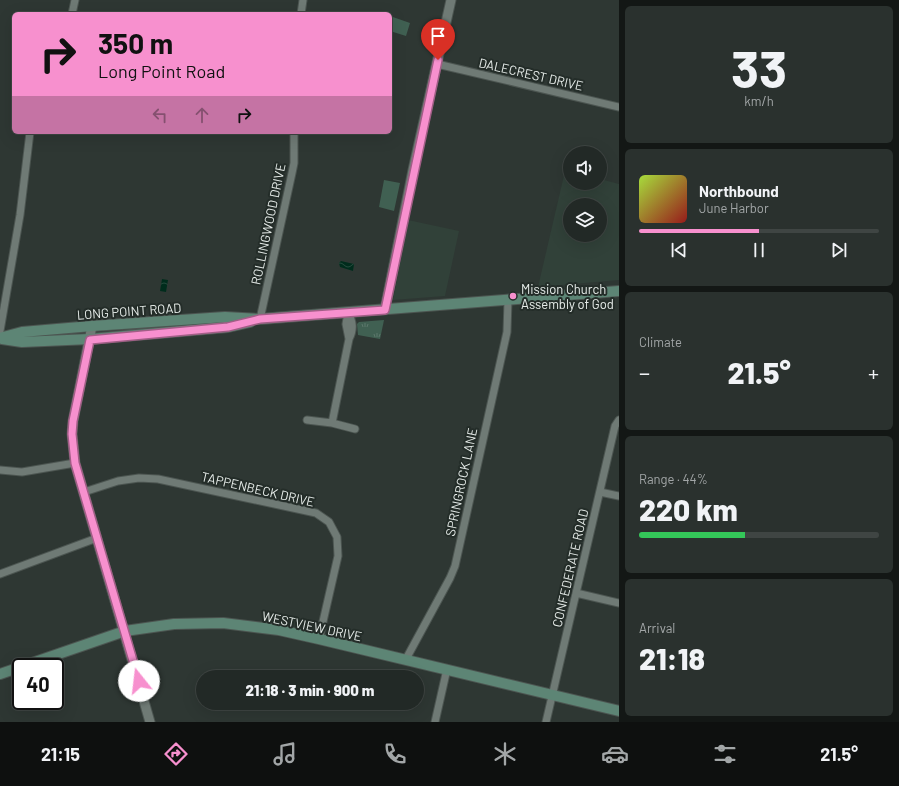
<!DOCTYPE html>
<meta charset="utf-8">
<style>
:root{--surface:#222926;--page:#2a312e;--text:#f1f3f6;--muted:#a2a6a7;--line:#3f4543;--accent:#f790ce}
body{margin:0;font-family:Barlow,sans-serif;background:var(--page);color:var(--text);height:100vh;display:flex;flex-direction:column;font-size:15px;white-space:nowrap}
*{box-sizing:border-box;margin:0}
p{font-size:13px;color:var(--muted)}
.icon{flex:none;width:22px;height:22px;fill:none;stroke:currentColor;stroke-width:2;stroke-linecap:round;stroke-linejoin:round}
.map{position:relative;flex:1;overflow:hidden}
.side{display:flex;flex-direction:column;gap:6px;padding:6px;background:#131715;width:280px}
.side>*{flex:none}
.hud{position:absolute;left:12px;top:12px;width:380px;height:122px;border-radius:6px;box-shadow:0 4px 16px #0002,0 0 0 1px var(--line);background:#f790ce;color:#111;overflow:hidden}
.buttons{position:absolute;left:563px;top:146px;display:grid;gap:8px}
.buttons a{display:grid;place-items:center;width:44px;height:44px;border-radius:50%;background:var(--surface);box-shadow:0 4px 16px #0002,0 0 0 1px var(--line);font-size:20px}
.speed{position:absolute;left:12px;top:658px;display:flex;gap:8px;font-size:20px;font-weight:700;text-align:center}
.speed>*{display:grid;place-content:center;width:52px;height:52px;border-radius:50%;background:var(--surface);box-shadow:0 4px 16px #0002,0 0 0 1px var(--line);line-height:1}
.speed .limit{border:2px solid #111;border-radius:6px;background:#fff;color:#111}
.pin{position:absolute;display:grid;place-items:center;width:34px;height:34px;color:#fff;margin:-41px -17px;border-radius:50% 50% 50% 0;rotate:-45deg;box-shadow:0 0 4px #0007}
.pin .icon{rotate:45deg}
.me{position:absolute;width:44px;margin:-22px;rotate:344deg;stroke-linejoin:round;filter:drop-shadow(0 0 3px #0008)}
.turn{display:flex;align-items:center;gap:14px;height:84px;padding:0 20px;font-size:18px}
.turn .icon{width:52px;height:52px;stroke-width:2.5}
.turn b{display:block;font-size:28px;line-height:34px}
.lanes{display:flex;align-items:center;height:38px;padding:0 20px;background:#0003;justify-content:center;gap:20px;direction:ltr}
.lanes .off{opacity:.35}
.big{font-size:30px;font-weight:800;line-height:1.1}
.side .tile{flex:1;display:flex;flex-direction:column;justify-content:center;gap:6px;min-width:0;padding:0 14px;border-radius:6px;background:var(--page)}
.side .dial{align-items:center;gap:0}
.dial b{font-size:52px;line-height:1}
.song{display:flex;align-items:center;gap:12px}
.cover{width:48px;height:48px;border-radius:6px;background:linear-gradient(135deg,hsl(80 70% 55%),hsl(0 70% 35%))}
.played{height:4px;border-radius:2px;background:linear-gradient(90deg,var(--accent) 50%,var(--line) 50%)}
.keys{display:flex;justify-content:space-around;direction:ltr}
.heat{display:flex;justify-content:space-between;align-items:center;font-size:22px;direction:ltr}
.charge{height:6px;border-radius:3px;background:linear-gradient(90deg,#34c759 44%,var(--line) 0)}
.trip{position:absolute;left:196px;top:670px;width:228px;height:40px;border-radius:20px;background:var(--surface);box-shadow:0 4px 16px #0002,0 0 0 1px var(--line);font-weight:800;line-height:40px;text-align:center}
.menu{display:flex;height:64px;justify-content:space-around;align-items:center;background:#0e100f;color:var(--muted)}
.menu .icon{width:28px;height:28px}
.menu .selected{color:var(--accent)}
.menu b{font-size:18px;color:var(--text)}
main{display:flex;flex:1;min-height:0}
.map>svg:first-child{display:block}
.built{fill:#314139;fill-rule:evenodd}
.park{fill:url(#park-tufts)}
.garden{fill:#406052}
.water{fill:url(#water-waves)}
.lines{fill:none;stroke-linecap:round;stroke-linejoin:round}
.minor-casing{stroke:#4c5551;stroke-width:9}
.tertiary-casing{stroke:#4c5551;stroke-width:11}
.secondary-casing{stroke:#4c5551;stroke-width:12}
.minor{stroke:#6f7a75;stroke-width:7}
.tertiary{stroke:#6f7a75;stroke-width:9}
.secondary{stroke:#5d8575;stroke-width:10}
.route-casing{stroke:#a15e86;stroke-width:10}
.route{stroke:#f790ce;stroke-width:7}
.poi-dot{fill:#f790ce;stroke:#242d29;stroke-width:1.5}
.labels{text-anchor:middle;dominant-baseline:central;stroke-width:4;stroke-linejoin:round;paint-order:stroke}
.street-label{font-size:13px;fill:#e7edea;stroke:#242d29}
.poi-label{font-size:13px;fill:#e7edea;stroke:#242d29;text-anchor:start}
</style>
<main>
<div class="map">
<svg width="619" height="722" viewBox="0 0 619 722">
<defs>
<pattern id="park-tufts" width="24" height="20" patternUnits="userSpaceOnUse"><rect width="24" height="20" fill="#406052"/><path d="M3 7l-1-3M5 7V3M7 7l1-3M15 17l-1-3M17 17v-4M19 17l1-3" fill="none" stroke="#5c776b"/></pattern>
<pattern id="water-waves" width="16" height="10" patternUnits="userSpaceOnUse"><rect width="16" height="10" fill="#002c1c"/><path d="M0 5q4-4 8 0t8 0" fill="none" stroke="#254b3d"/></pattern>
</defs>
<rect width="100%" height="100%" fill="#2e3733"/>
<path class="built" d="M565 171 570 173V183H600V179L619 184V280L538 287ZM570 205H600V235H570Z
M408 220 459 231 445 296 393 300Z"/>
<path class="park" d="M384 320 380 339 358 335 357 324 359 322Z"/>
<path class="garden" d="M390 16 410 23 406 36 390 31Z
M384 180 400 183 394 211 379 207Z"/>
<path class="water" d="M341 261 354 264 353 271 340 267 339 263Z
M162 279 168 280 166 292 160 291Z"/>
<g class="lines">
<defs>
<path id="minor" d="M72 14 75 0
M301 14 303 0
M437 64 619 107
M260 319 292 173 294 163V132
M0 331 20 215 30 132
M307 420 332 423 355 429
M332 423 349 339C354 329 353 322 348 312L346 324 349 339
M0 470 22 472 75 463
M84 492 118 481 139 478 158 479 316 513 329 522 337 537 338 556 319 639
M600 492 619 496
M0 574 97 538
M576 593 619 603
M406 659 450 578 455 566 507 332 508 300
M435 722 447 669
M546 722 615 426 619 420"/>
<path id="tertiary" d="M385 309 413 170 451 0
M92 326 73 421 72 434 75 463 150 722"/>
<path id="secondary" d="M0 338 22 332 92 326 225 317 260 319 619 291
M2 339 22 342 90 339 228 327 250 322
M0 674 125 631 174 624 223 623 279 630 319 639 619 711"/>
</defs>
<use href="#minor" class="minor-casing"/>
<use href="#tertiary" class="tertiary-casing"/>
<use href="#secondary" class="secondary-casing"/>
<use href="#minor" class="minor"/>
<use href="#tertiary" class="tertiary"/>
<use href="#secondary" class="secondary"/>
</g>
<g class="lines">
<defs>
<path id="route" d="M139 681 75 463 72 434 73 421 90 340 228 327 260 319 385 310 438 60"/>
</defs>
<use href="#route" class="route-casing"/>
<use href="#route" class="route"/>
</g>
<circle class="poi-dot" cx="513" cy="296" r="4"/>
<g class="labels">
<g class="street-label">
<text transform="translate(531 74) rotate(13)">DALECREST DRIVE</text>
<text transform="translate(268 224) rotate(-78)">ROLLINGWOOD DRIVE</text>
<text transform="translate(129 311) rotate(-4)">LONG POINT ROAD</text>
<text transform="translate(461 482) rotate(-78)">SPRINGROCK LANE</text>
<text transform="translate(258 489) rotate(13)">TAPPENBECK DRIVE</text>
<text transform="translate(570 568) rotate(-77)">CONFEDERATE ROAD</text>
<text transform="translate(312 626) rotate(12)">WESTVIEW DRIVE</text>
</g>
<g class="poi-label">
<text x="521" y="289">Mission Church<tspan x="521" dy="15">Assembly of God</tspan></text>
</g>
</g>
</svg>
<div class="buttons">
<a><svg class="icon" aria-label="sound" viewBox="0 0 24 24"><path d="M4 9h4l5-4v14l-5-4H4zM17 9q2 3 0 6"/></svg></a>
<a><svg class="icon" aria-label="layers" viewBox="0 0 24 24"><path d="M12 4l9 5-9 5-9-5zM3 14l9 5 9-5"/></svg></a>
</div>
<div class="speed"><div class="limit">40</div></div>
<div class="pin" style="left:438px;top:60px;background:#d93025"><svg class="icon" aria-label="arrive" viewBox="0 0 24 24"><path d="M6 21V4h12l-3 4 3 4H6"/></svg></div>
<svg class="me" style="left:139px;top:681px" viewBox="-20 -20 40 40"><circle r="19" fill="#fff"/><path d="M0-13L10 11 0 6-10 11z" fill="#f790ce"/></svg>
<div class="trip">21:18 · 3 min · 900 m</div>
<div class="hud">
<div class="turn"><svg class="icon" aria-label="right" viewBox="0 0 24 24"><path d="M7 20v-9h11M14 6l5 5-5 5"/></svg><div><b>350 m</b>Long Point Road</div></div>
<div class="lanes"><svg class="icon off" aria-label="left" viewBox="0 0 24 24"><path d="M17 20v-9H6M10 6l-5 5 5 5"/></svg><svg class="icon off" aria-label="ahead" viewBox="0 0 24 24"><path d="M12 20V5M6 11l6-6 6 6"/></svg><svg class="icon" aria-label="right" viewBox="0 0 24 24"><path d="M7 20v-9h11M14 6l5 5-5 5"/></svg></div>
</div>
</div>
<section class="side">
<div class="tile dial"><b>33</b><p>km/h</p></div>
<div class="tile">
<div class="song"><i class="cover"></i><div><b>Northbound</b><p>June Harbor</p></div></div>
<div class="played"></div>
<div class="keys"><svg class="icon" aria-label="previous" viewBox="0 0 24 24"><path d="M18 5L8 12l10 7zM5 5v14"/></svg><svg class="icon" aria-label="pause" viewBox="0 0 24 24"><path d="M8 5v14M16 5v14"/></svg><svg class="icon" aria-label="next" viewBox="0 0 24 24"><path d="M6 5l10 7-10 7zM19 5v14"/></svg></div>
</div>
<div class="tile"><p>Climate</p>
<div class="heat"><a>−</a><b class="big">21.5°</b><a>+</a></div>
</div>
<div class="tile"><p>Range · 44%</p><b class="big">220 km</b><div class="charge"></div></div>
<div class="tile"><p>Arrival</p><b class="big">21:18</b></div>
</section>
</main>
<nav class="menu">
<b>21:15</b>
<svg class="icon selected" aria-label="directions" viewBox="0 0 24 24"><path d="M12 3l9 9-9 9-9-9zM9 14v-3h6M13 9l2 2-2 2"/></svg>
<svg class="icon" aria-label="music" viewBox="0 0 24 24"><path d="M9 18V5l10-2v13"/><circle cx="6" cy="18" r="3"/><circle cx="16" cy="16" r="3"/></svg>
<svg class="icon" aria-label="phone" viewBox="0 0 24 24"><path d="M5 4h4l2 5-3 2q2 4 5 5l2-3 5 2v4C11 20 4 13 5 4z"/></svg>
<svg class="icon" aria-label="climate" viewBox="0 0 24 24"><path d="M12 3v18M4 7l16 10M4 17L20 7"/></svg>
<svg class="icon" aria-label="car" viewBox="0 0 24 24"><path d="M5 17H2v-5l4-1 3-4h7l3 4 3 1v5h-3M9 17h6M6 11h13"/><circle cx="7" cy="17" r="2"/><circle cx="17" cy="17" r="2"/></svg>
<svg class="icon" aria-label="filters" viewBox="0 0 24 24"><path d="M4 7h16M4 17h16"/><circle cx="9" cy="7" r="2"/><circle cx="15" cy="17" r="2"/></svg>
<b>21.5°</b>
</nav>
